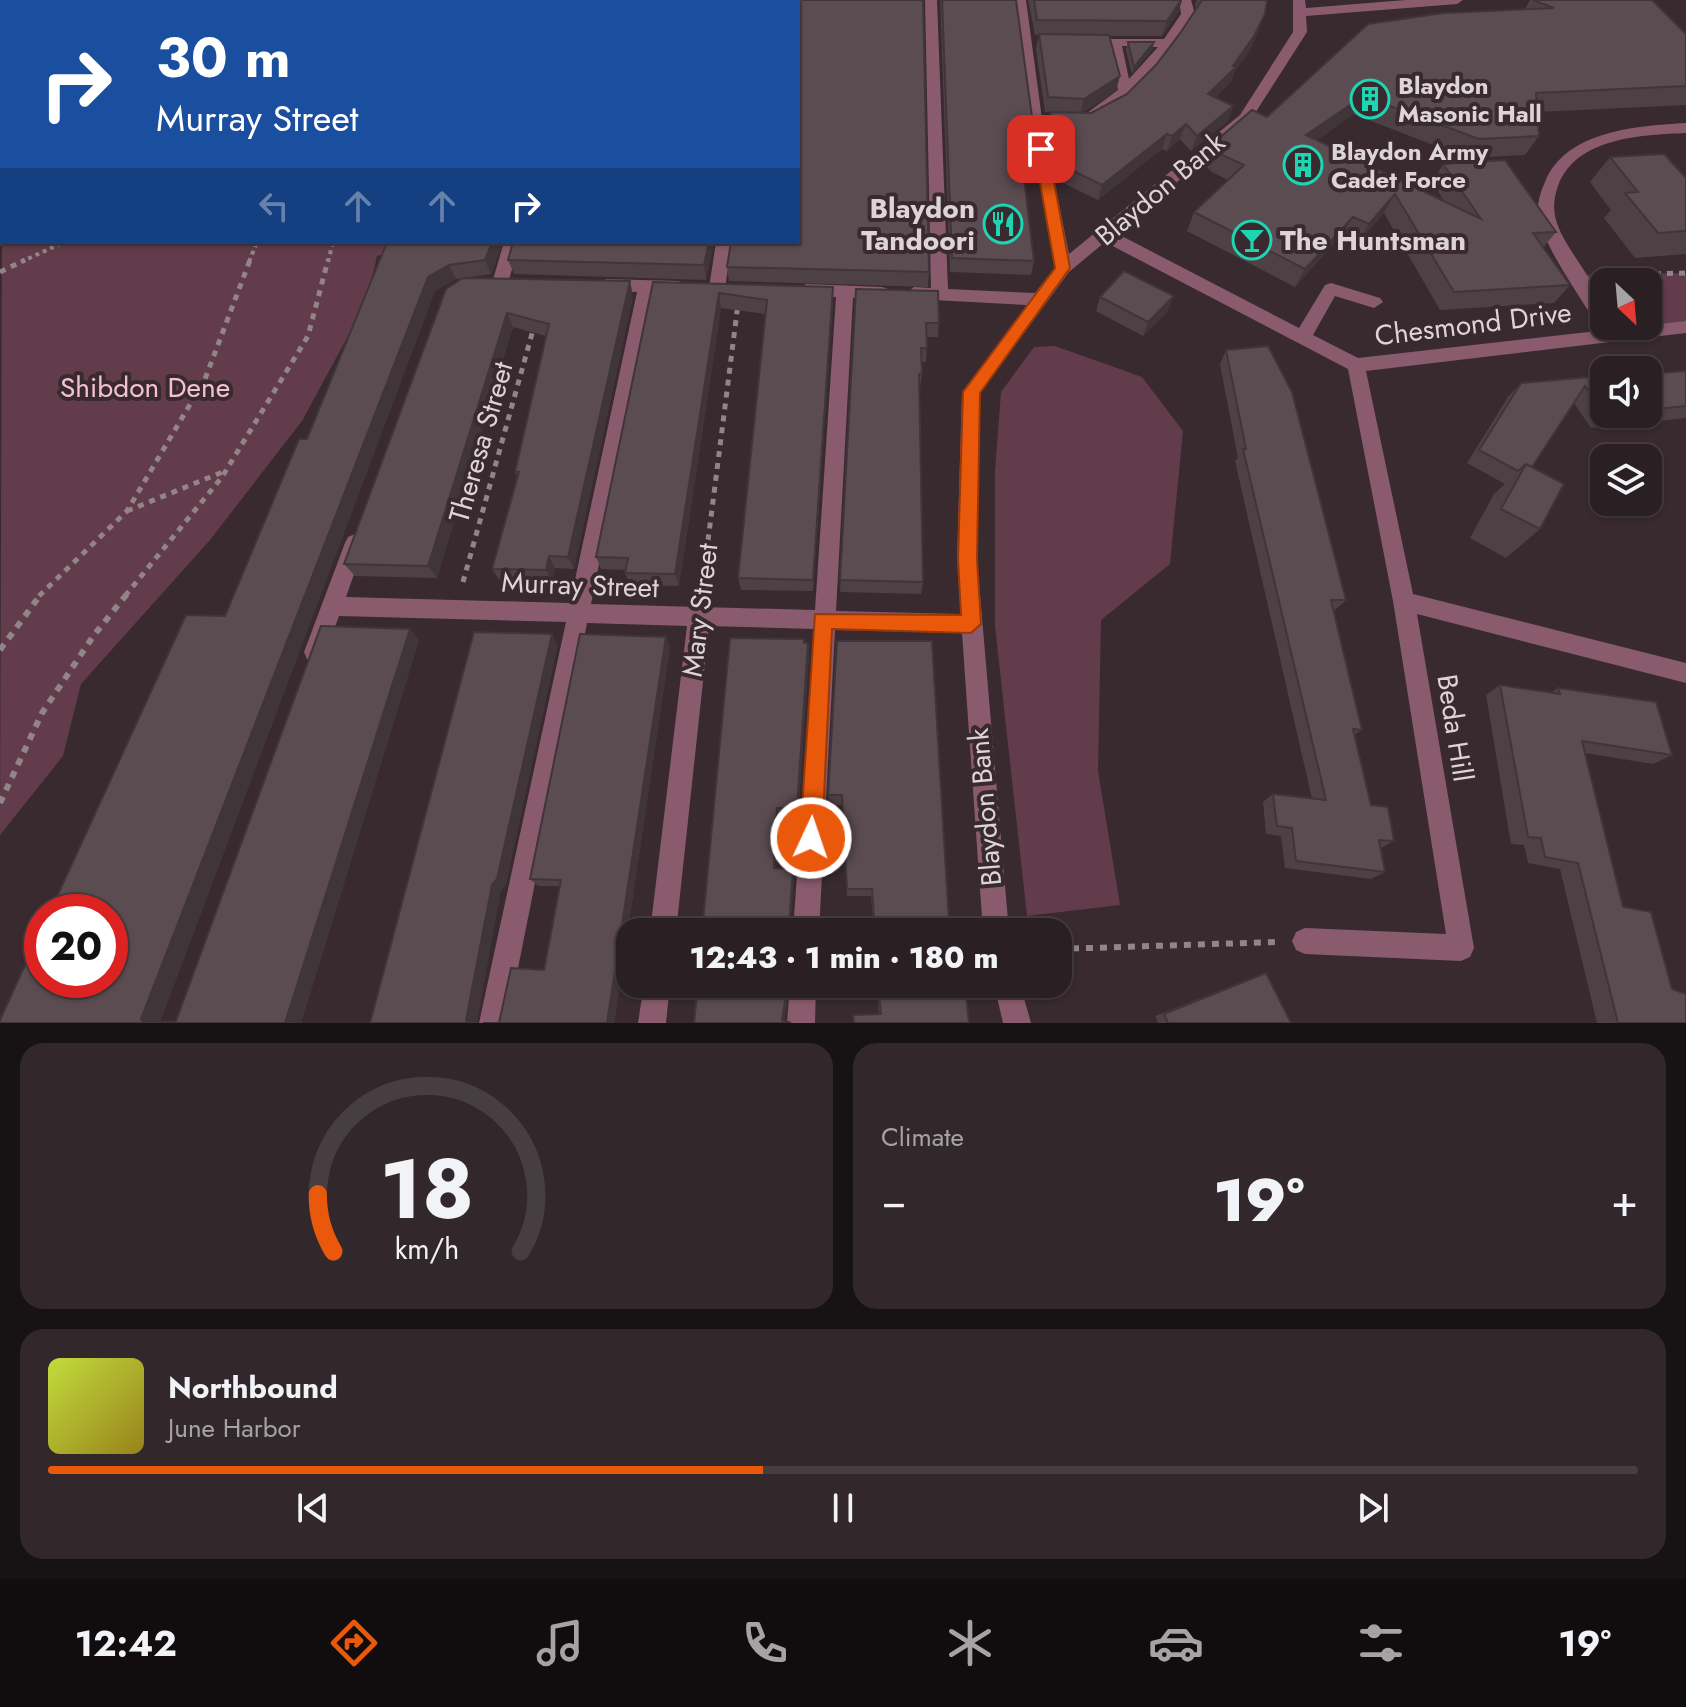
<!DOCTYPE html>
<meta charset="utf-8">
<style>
:root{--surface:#2a2023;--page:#32282b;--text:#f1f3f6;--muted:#a5a3a6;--line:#463e41;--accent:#ea580c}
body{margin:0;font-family:Jost,sans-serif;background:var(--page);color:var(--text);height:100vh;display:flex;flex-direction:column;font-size:30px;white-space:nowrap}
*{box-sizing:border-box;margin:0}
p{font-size:26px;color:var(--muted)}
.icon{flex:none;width:44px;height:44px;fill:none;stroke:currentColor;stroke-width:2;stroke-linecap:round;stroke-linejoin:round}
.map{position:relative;height:1023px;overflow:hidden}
.drawer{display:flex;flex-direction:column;gap:20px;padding:20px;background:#171213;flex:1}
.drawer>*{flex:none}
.top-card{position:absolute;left:0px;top:0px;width:800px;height:244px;box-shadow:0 2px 6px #0004,0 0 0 2px var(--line);background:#1a4fa0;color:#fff;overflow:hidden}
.needle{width:52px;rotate:154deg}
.tools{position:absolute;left:1590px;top:268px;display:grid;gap:16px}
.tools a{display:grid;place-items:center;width:72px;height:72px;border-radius:16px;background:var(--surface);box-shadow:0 2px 6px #0004,0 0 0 2px var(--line);font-size:40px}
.speed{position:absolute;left:24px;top:894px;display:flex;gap:16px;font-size:40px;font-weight:700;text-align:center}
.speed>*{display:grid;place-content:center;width:104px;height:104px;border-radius:50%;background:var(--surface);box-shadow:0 2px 6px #0004,0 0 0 2px var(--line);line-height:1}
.speed .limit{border:12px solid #d22;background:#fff;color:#111}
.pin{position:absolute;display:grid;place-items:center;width:68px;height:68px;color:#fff;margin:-34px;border-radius:16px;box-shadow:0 4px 12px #0006}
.me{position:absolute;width:88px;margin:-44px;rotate:3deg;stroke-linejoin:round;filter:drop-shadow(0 0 6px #0008)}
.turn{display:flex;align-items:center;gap:28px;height:168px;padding:0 24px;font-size:36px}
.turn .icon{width:104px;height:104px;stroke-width:2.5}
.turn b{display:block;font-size:56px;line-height:68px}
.lanes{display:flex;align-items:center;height:76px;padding:0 24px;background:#0003;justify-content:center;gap:40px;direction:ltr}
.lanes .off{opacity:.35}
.big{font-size:60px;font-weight:800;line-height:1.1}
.drawer .widget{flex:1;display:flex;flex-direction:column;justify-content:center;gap:12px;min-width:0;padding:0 28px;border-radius:24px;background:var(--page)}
.drawer .dial{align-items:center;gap:0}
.dial svg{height:208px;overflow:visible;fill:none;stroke:var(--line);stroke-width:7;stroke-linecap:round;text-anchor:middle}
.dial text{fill:var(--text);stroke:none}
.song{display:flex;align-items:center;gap:24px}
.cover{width:96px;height:96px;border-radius:12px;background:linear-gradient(135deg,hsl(70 70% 55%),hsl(50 70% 35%))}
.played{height:8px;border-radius:4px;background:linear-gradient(90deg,var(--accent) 45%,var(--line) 45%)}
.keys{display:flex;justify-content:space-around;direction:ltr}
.heat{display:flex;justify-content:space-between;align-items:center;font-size:44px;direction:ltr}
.drawer .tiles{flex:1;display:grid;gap:20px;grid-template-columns:1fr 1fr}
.widget:last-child{grid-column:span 2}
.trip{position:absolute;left:616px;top:918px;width:456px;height:80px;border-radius:24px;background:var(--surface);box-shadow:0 2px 6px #0004,0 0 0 2px var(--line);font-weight:800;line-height:80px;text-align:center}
.tabs{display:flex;height:128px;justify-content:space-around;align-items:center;background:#110d0e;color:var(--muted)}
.tabs .icon{width:56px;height:56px}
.tabs .current{color:var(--accent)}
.tabs b{font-size:36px;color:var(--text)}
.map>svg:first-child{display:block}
.green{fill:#623c4b}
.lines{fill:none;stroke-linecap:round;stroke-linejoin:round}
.path-far2{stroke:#918589;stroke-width:4;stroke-dasharray:4 4;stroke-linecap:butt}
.path-far1{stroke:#918589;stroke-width:5;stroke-dasharray:6 6;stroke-linecap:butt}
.path{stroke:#918589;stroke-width:6;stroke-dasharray:7 7;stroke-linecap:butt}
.minor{fill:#895b6d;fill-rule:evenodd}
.wall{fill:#4e4146}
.shaded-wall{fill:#403539}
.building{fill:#5b4c51;stroke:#403539;stroke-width:2}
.route{fill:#ea580c;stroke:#983908;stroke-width:2}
.labels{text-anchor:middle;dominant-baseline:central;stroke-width:8;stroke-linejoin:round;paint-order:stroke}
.far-poi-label{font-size:24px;font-weight:bold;fill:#ddd4d7;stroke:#382a2f;text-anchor:start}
.street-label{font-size:28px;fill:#ddd4d7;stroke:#382a2f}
.poi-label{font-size:28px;font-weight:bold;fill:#ddd4d7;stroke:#382a2f;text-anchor:end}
.park-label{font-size:28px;fill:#f6c0d4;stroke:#382a2f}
</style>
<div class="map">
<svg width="1686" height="1023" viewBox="0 0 1686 1023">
<rect width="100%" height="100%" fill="#382a2f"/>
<path class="green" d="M2 224V242H426L377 256 367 301 302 421 210 540 81 684 63 756 0 835Z
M1686 273V327L1609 334 1605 326H1648V282H1604V323L1577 275Z
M1055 346 1142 377 1183 431 1170 564 1101 620 1098 771 1120 905 1027 916 995 626V471L1001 392 1034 347Z"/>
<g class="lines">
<path class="path-far2" d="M326 2 329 0
M21 262 64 242
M249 262 257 242
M328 262 333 242"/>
<path class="path-far1" d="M0 272 25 260
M1607 275 1686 273
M127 511 225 471
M463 582 533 330
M702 588 738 304
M39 596 127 511 205 379 250 260
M125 596 222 477 308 336 328 260"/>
<path class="path" d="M0 650 41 594
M0 803 42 713 94 635 127 594
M1058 949 1276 942"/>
<path class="minor" d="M925 0H937L948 289 1035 293 1055 267 1028 119 1014 0H1026L1042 119 1069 254 1240 115 1293 32V0H1305L1306 8 1406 0H1463L1457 4 1306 16 1307 32 1250 121 1116 233 1299 328 1325 285 1331 283 1380 298 1383 302 1374 308 1335 296 1313 335 1358 358 1686 321V333L1366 371 1413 594 1686 663V683L1417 614 1474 948 1470 957 1461 961 1305 954 1296 950 1292 941 1296 932 1305 928 1446 934 1393 601 1348 369 1105 242 1069 272 980 393 977 559 1009 932H983L962 633 835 630 819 932H793L814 629 709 626 676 932H650L687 626 587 623 507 1023H479L566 622 339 616 323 659 315 662 307 659 304 652 345 543 348 537 355 534 362 537 365 543 346 597 570 603 637 292 606 291 598 285 606 279 678 281 684 283V291L654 292 591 604 815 610 836 297 806 296 798 290 806 284 882 287 888 289V297L853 298 836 611 961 614 957 559 962 392 1027 305 914 299 906 293 914 287 931 288Z
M1179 0H1191L1195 14C1180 37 1117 124 1087 119V113L1118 90 1108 46 1081 45V39H1164L1181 14ZM1122 46 1158 47 1129 79Z
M1686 123V133C1642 135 1576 137 1558 186 1552 203 1553 217 1561 233 1571 254 1599 288 1604 308 1605 313 1604 321 1604 326H1611L1604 329 1598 327C1580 295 1547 253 1539 218 1536 206 1540 193 1545 182 1566 130 1638 126 1686 123Z
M504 242H520L508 283 500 289 492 283Z
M716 242H732L725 288 717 294 709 288Z
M644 984H670L666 1023H638Z
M790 984H816L815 1023H787Z
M994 984H1020L1031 1023H1003Z"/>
</g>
<path class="wall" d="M940 0H1016L1037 153 1034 168 1022 162 1034 261 1031 275 950 272Z
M1028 0H1182L1178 13 1162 36H1110L1116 91 1082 113H1091L1127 94 1156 65 1196 10 1195 5 1197 0H1267L1259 29 1249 52 1235 71 1231 82 1215 98 1233 106 1228 121 1191 151 1180 139 1167 151 1162 149 1098 200 1057 180 1047 128 1050 112H1051H1045L1036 49 1039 35H1035Z
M1530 0H1652L1686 34V105L1537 112 1539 136 1525 155 1467 158 1353 114 1317 140 1444 201 1432 182 1443 164 1556 232 1543 248 1570 285 1554 303 1440 310 1384 213 1358 243 1342 235 1295 287 1187 231 1194 212 1228 180 1212 172 1204 164 1211 145 1267 117 1525 9Z
M1128 42H1154L1152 50 1132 74 1126 50Z
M1610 157 1686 178V254L1635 258 1604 218 1611 210 1590 182Z
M387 242H503L491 274 456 279 435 291 160 1022 176 1021 419 640 301 1023H0L225 616 307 439Z
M714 242 706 280 514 274 508 260Z
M727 267 929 272 928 287 729 281Z
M653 282 833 302 813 591 741 590 738 578 765 314 721 308 679 586 630 585 625 573 626 570 601 569 596 557Z
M446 289 633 296 574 569 555 568 552 582 500 581 492 569 517 476 515 472 546 336 513 327 437 578 355 576 344 564Z
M856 289 939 323 938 337H927L926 362H921L922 374 920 388H919L923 582 921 594 840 592Z
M1100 297 1168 311 1143 336 1096 311Z
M1226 350 1346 600 1334 611 1362 730 1354 735 1371 805 1394 841 1381 848 1385 872 1371 879 1285 868 1281 836 1266 834 1263 802 1273 794 1312 799 1235 461 1238 458 1220 364Z
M1686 371V418L1591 428 1574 403 1532 467 1540 529 1506 558 1470 538 1494 494 1505 484 1467 463 1508 397 1521 383 1604 379V414H1648V374Z
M837 641 949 922 959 932H874L871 896H847L842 805H829L828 795Z
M804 643H808L809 654 798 816H779L776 868 794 875 790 928 702 932Z
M670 647 614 1023H499L544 970 560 886H538L530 879Z
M1500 685 1550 693 1558 688 1672 755 1653 764 1585 753 1623 907 1672 989 1686 1023H1597L1560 869 1528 863 1524 845 1511 844 1486 695Z
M1254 977 1291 1023H1158L1155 1016Z
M877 984H965L879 1014Z"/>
<path class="shaded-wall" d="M1182 0 1178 13 1162 36 1167 21Z
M1265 14 1249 52 1235 71 1231 82 1203 110 1208 94Z
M1154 42 1152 50 1132 74 1134 67Z
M1120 76 1116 91 1080 114 1084 99Z
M1363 96 1353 114 1297 154 1306 135Z
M1233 106 1228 121 1191 151 1197 136Z
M1186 124 1180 139 1167 151 1172 136Z
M1167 134 1162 149 1098 200 1102 185Z
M1395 194 1384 213 1358 243 1369 224Z
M1353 217 1342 235 1295 287 1305 269Z
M492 242H503L491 274 485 260Z
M709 242H714L706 280 704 265Z
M449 265 456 279 435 291 160 1022 144 1023 141 1019 428 277Z
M630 281 633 296 574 569 568 557Z
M833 287V302L813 591V580Z
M719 293 721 308 679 586 675 574Z
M1174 296 1168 311 1143 336 1148 322Z
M507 313 513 327 437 578 428 566Z
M549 556 555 568 552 582 546 570Z
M410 629 419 640 301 1023H285Z
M552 634 558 645 506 885 501 891 477 1023H468L466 1020 492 885Z
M666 637 670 647 614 1023H607Z
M808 643 809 654 798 816 797 808Z
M777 808 779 816 776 874 774 868Z
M793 869 794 875 790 932 789 927Z
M788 984H790L784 1023 782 1020Z"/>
<path class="building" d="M601 0H923L929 272 727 267 731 242H798V2H601Z
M942 0H1016L1037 153 1020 145 1034 261 952 258Z
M1034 0H1181L1167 21 1037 20Z
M1202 0H1267L1265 14 1254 36 1233 66 1236 67 1208 94 1233 106 1197 136 1186 124 1172 136 1167 134 1102 185 1061 165 1050 112 1091 113 1127 94 1156 65 1181 32Z
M1533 0H1652L1686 34V86L1536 93 1539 136 1479 139 1363 96 1306 135 1481 219 1443 164 1505 160 1556 232 1533 233 1570 285 1454 292 1395 194 1369 224 1353 217 1305 269 1194 212 1244 165 1220 154 1211 145 1252 110 1267 117 1368 24 1443 13 1554 8Z
M1039 34 1109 35 1120 76 1084 99 1048 97Z
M1128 42H1154L1134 67Z
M1664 154 1686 178V231L1658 233 1625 193 1638 192 1610 157Z
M387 242H492L485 260 449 265 428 277 141 1019 144 1023H0V1020L42 928V980H110V912H50L186 615 225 616 299 439H307Z
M513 242H709L704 265 508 260Z
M1124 271 1174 296 1148 322 1100 297Z
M463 278 630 281 568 557 549 556 546 570 492 569 519 472H515L549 324 507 313 428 566 344 564 446 289Z
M653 282 833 287 813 580 738 578 767 300 719 293 675 574 625 573 628 558 596 557Z
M856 289 938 291 939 323H926L927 348H921L922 374H919L923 582 840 580Z
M1268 346 1292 392 1346 600H1331L1362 730 1353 729 1371 805 1388 807 1394 841 1379 840 1385 872 1296 861 1292 828 1277 826 1273 794 1326 800 1243 449H1246L1226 350Z
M1686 371V406L1648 410V374Z
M1591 377 1589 380 1604 379V412L1585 386 1532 467 1526 464 1518 471 1479 450 1521 383Z
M1526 464 1564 484 1540 529 1501 509Z
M321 626 410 629 285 1023H149L176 1021Z
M474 632 552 634 497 879 492 885 466 1020 468 1023H370Z
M580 634 666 637 607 1023H483H499L511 968 544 970 561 880 530 879Z
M730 638 804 639V643H808L797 808H777L774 868 793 869 789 927 795 930V932H702Z
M837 641H932L949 922H958L959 932H875L872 889H847L842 795H828Z
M1500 685 1560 694 1558 688 1656 702 1672 755 1582 741 1623 907 1651 912 1672 989 1686 994V1023H1618L1578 863 1545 857 1541 838 1528 837Z
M1266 973 1291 1023H1168L1164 1014Z
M698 984H788L782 1020 791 1023H694Z
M878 984H965L969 1023H854L853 1015 881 1014Z"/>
<path class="route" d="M1041 145 1048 149 1070 268 980 393 977 559 981 624 971 633 832 629 822 838 819 846 811 850 803 846 800 838 815 614 961 615 958 559 963 392 1055 268 1034 149Z"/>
<defs>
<symbol id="building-ring" viewBox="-11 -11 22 22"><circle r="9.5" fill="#382a2f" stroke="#1ed5b1" stroke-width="1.5"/><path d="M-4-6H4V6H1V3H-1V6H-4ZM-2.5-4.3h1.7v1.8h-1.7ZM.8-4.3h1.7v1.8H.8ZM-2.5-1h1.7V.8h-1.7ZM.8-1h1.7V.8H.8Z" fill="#1ed5b1"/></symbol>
<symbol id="restaurant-ring" viewBox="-11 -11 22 22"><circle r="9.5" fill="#382a2f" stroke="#1ed5b1" stroke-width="1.5"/><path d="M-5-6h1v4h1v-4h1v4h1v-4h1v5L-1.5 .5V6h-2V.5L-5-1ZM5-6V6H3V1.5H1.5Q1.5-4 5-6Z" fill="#1ed5b1"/></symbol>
<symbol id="bar-ring" viewBox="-11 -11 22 22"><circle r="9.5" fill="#382a2f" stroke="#1ed5b1" stroke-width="1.5"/><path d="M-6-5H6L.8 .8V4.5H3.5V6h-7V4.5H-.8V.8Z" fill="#1ed5b1"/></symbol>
</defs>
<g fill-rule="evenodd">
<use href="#building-ring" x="1348" y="77" width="44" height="44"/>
<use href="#building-ring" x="1281" y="143" width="44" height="44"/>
<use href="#restaurant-ring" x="981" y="202" width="44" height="44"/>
<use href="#bar-ring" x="1230" y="218" width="44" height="44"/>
</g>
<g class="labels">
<g class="far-poi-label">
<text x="1398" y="85">Blaydon<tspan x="1398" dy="28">Masonic Hall</tspan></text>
<text x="1331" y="151">Blaydon Army<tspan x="1331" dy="28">Cadet Force</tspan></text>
</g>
<g class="street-label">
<text transform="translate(1160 189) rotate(-40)">Blaydon Bank</text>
<text transform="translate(1473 324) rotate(-7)">Chesmond Drive</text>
<text transform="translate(481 442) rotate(-74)">Theresa Street</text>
<text transform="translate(580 585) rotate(2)">Murray Street</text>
<text transform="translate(700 610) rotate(-83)">Mary Street</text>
<text transform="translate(1455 728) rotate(81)">Beda Hill</text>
<text transform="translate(985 807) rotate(-95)">Blaydon Bank</text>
</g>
<g class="poi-label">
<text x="975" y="208">Blaydon<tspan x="975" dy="32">Tandoori</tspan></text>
<text x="1280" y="240" text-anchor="start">The Huntsman</text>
</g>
<g class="park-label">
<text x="145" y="387">Shibdon Dene</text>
</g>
</g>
</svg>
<div class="tools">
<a><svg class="needle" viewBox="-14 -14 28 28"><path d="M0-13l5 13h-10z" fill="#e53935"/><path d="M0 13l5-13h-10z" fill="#a5a3a6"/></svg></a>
<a><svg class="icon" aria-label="sound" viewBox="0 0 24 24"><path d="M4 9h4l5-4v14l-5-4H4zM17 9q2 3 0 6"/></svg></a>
<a><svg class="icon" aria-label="layers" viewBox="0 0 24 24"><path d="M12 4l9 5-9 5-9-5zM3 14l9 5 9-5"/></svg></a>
</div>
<div class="speed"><div class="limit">20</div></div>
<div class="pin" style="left:1041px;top:149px;background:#d93025"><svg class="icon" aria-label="arrive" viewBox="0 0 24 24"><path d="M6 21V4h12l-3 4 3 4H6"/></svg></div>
<svg class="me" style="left:811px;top:838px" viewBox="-20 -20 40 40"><circle r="17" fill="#ea580c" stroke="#fff" stroke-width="3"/><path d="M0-11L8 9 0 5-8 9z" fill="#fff"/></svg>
<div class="trip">12:43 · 1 min · 180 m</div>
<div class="top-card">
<div class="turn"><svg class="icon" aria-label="right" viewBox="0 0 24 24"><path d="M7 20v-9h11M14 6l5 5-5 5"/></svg><div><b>30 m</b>Murray Street</div></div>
<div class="lanes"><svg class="icon off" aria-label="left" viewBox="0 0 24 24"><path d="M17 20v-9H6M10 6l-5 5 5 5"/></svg><svg class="icon off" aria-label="ahead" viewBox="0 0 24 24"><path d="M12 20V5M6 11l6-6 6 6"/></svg><svg class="icon off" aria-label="ahead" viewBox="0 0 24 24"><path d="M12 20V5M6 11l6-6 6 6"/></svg><svg class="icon" aria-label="right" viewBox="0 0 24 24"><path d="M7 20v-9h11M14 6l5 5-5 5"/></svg></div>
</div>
</div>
<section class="drawer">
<div class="tiles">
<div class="widget dial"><svg viewBox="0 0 100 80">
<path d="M14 69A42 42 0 1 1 86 69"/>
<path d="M14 69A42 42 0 0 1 8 47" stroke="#ea580c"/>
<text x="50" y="56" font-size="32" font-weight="700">18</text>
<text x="50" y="72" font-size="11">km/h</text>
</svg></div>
<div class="widget"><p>Climate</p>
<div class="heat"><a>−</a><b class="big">19°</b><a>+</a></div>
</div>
<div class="widget">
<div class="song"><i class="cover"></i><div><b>Northbound</b><p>June Harbor</p></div></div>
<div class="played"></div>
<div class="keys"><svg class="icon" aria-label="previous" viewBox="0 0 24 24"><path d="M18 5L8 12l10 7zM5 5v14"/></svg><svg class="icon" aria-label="pause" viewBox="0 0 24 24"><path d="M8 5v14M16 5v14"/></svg><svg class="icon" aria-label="next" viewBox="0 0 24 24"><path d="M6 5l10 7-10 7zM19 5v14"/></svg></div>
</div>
</div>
</section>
<nav class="tabs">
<b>12:42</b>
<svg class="icon current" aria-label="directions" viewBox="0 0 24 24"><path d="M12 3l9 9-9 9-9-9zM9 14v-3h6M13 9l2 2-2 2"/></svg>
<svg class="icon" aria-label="music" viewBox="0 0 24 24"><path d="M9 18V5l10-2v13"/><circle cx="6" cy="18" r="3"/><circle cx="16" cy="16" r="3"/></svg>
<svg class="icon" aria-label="phone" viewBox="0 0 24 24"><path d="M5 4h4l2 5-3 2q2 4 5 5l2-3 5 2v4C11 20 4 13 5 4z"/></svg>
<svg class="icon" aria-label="climate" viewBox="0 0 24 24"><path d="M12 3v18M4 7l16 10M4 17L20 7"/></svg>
<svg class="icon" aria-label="car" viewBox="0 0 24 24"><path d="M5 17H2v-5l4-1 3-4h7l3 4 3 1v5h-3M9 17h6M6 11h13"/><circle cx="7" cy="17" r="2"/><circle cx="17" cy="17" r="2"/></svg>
<svg class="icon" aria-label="filters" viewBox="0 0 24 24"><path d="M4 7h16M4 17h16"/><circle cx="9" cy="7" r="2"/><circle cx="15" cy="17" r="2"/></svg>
<b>19°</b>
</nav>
